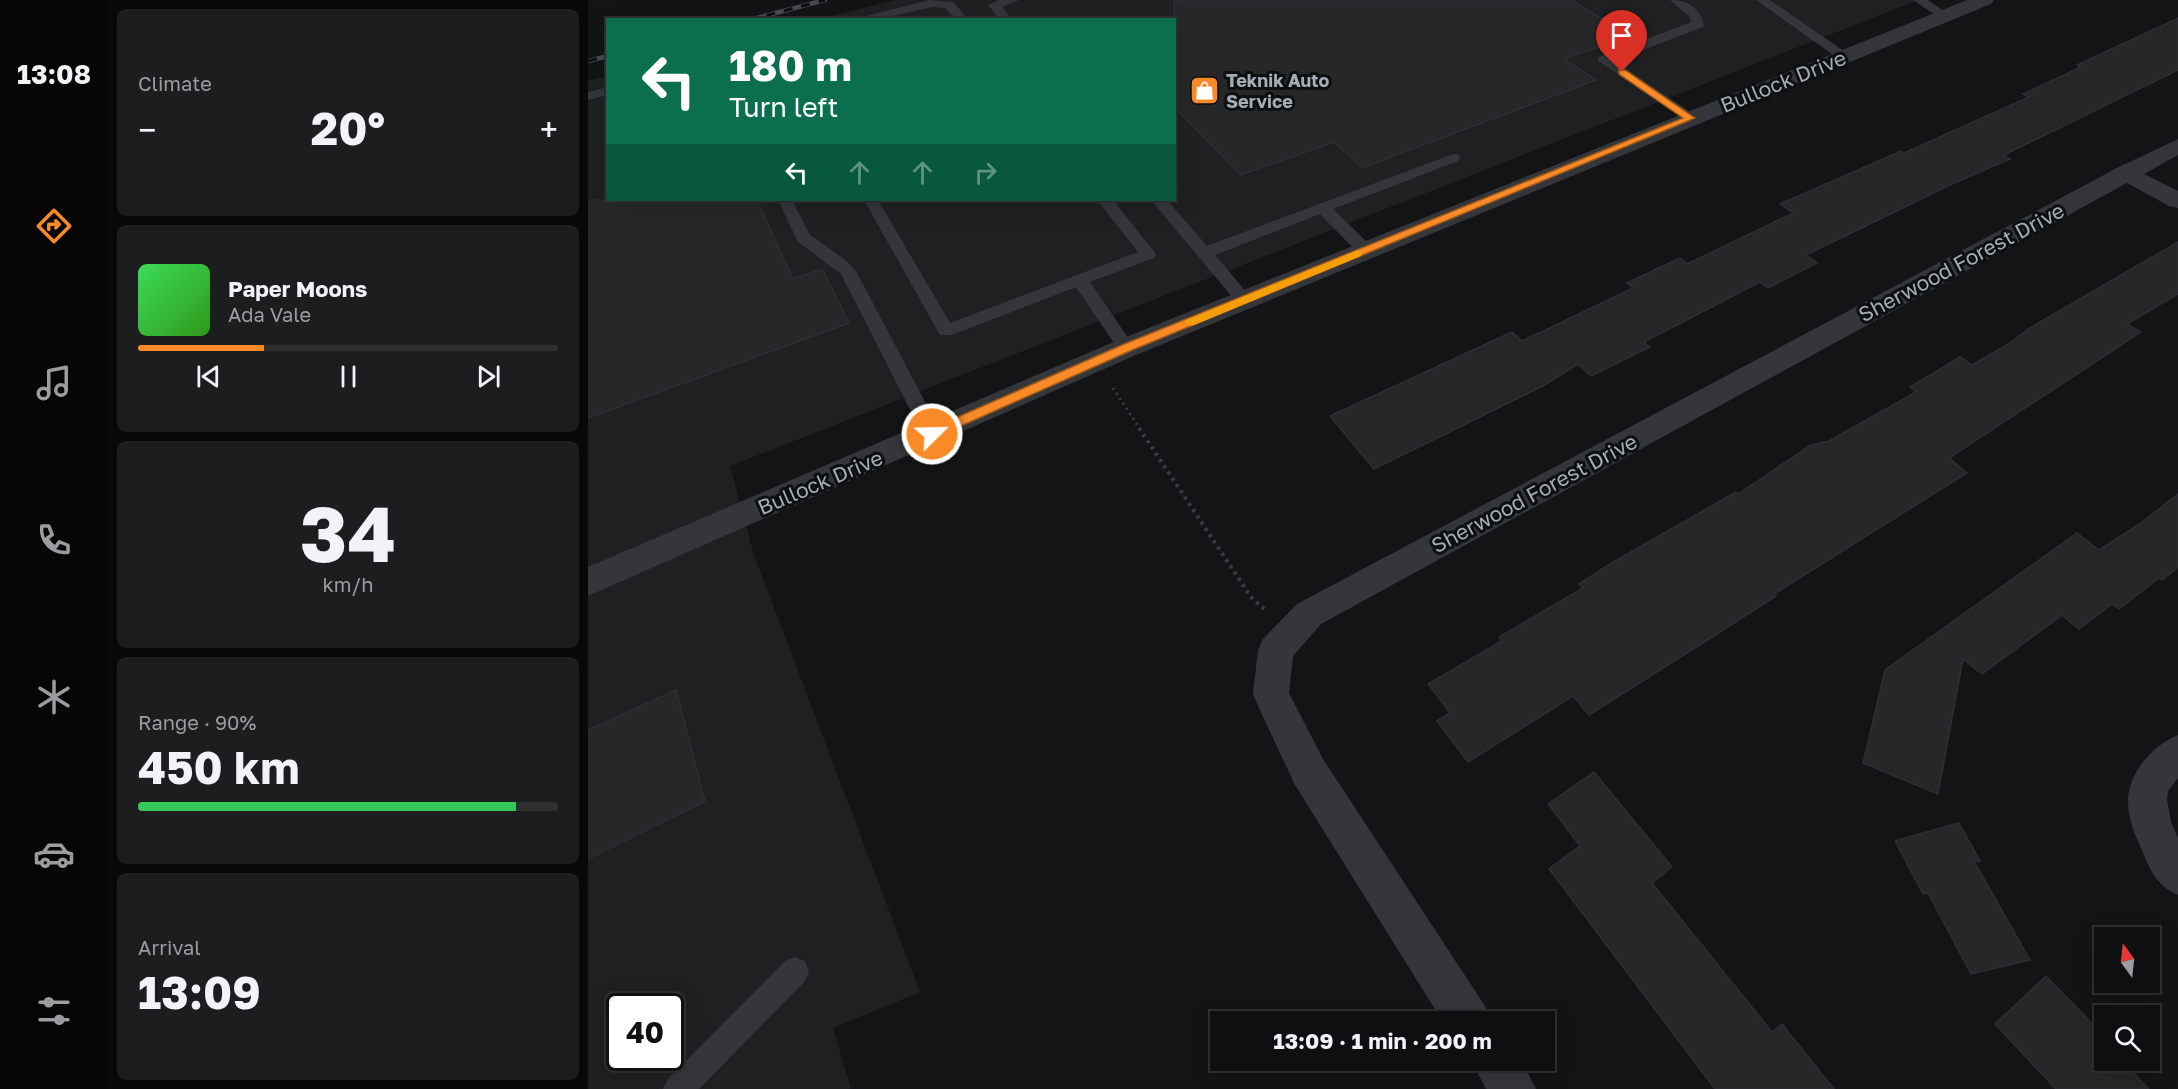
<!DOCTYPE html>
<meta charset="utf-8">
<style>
:root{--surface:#0e0f10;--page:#1c1d1e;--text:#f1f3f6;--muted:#9b9c9f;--line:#2e2f30;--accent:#f98a27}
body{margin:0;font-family:"Golos Text",sans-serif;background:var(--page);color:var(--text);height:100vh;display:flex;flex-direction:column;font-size:22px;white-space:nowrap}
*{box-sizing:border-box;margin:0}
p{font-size:20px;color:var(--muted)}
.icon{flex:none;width:33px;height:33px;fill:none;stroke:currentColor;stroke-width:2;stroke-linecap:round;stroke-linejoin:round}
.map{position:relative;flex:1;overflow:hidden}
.drawer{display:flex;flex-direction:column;gap:9px;padding:9px;background:#080809;width:480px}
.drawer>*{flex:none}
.banner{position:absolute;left:18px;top:18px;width:570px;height:183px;border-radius:0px;box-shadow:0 6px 24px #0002,0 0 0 2px var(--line);background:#0b6e4f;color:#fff;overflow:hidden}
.needle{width:39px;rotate:345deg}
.tools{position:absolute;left:1506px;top:927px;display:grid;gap:12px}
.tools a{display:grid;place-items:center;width:66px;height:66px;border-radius:0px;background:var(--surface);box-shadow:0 6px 24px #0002,0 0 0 2px var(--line);font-size:30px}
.speed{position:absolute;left:18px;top:993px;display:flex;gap:12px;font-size:30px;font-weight:700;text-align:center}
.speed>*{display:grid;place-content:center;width:78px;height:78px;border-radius:50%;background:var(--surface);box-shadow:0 6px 24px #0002,0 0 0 2px var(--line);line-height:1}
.speed .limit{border:3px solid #111;border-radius:9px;background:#fff;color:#111}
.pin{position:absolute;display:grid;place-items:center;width:51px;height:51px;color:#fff;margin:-62px -26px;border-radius:50% 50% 50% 0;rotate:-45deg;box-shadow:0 0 6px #0007}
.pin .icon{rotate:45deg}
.me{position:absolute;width:66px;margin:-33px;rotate:67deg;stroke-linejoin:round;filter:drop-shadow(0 0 4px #0008)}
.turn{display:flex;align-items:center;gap:21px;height:126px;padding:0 24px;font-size:27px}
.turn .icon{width:78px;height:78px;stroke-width:2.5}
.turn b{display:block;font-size:42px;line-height:51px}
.lanes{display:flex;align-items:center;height:57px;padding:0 24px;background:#0003;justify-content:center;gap:30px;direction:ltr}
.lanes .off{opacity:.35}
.big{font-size:45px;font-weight:700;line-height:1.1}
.drawer .widget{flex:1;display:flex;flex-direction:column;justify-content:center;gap:9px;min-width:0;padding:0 21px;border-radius:9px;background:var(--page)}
.drawer .dial{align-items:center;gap:0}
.dial b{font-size:78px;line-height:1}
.song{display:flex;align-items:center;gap:18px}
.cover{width:72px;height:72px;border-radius:9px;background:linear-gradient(135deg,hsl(130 70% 55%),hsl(110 70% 35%))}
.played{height:6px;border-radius:3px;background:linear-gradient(90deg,var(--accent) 30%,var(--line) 30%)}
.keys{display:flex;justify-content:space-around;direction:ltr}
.heat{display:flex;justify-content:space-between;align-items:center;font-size:33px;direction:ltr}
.charge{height:9px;border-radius:4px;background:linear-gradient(90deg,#34c759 90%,var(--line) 0)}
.trip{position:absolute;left:622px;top:1011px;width:345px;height:60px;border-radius:0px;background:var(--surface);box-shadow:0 6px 24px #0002,0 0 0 2px var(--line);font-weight:700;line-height:60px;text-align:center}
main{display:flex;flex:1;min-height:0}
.menu{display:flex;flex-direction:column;width:108px;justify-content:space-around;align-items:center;background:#060606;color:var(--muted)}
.menu .icon{width:42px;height:42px}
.menu .on{color:var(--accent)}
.menu b{font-size:27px;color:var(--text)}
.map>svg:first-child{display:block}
.built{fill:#1f2022;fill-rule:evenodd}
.building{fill:#262729;stroke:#2d2e31;stroke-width:1.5}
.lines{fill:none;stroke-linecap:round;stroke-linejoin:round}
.path-far1{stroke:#3a3e42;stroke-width:3;stroke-dasharray:2 4;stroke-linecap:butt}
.path{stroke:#3a3e42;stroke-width:4;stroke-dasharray:3 4.5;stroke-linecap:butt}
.service{fill:#34363a;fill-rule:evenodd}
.minor{fill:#34363a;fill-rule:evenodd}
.tertiary{fill:#34363a;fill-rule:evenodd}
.rail-casing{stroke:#474b50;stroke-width:4.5}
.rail{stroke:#0e0f10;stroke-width:3;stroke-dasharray:9;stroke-linecap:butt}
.route{fill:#f98a27;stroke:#a25a19;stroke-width:1.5}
.slow{fill:#f59e0b}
.labels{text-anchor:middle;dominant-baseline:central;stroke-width:6;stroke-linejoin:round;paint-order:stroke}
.far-poi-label{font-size:18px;font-weight:bold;fill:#a4adb6;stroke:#0e0f10;text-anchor:start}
.street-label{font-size:21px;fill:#a4adb6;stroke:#0e0f10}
</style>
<main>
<nav class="menu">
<b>13:08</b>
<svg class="icon on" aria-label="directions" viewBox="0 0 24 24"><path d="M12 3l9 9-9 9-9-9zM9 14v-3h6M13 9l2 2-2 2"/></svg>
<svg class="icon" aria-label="music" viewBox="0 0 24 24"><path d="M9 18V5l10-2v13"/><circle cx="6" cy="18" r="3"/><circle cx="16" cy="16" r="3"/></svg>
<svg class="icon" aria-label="phone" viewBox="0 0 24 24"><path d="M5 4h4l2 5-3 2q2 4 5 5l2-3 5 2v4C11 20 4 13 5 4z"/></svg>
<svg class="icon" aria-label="climate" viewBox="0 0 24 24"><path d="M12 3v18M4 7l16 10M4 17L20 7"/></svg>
<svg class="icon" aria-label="car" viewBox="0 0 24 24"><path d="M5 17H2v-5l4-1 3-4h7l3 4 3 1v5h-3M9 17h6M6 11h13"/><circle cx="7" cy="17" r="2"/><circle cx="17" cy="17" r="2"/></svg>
<svg class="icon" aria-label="filters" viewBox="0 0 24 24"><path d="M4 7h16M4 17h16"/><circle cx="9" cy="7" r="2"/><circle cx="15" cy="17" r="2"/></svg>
</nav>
<section class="drawer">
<div class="widget"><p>Climate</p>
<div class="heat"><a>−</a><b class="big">20°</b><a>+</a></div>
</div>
<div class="widget">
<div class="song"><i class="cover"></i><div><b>Paper Moons</b><p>Ada Vale</p></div></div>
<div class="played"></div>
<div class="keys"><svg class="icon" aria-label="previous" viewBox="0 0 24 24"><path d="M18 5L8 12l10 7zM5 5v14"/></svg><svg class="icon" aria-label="pause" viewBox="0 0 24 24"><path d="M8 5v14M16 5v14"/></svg><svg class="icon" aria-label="next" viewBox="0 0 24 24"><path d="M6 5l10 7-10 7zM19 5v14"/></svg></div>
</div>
<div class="widget dial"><b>34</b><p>km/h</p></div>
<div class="widget"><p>Range · 90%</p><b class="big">450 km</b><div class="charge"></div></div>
<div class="widget"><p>Arrival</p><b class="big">13:09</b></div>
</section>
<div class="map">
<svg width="1590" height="1089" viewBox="0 0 1590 1089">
<rect width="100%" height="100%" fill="#131415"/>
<path class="built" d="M306 0H1330L142 466 166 555 332 992 245 1028 263 1089H0V81L19 76 20 200H586V20L233 19ZM32 1006H82V1058H32Z"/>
<path class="building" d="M586 0H984L1041 36 976 59 1008 80 774 168 746 142 653 175 586 107Z
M1590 18V70L1416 155 1422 159 1364 184 1218 255 1229 263 1180 288 1172 282 1056 342 1062 347 1003 376 990 364 955 386 786 469 742 416 924 332 934 341 1045 288 1039 283 1092 258 1099 264 1205 213 1192 204 1313 151 1316 153 1441 97 1435 94 1493 67 1489 65Z
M0 200H169L205 279 234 269 261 323 0 418Z
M1590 242V294L1539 324 1553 332 1361 458 1379 473 1186 594 1188 596 1121 639 1001 715 985 696 880 762 849 721 862 713 840 684 914 641 911 637 995 588 991 584 1022 564 1148 492 1150 494 1223 445 1241 441 1328 392 1322 387 1372 357 1384 365 1422 343 1440 329Z
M1590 494V567L1574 580 1571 578 1531 609 1524 604 1491 629 1474 615 1394 674 1375 659 1350 794 1275 763 1297 670 1489 533 1511 550 1553 523Z
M88 690 117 801 0 859V730Z
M1006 772 1084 867 1064 883 1184 1032 1194 1024 1246 1089H1127L961 869 992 846 960 804Z
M1371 823 1392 861H1386L1442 960 1383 974 1340 893 1335 894 1307 841Z
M1458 976 1516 1036V1060H1533L1561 1089H1468L1407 1024Z"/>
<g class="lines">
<path class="path-far1" d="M525 388 552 429"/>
<path class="path" d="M551 428 663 597 676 609"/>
<path class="service" d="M341 0 365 2 381 20H368L357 8 344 7 288 20H263Z
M411 0H431L414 7 425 20H412L400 5Z
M1082 0C1099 0 1111 7 1116 24L1115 27 1026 61 1107 115 1109 118 1102 122 1009 60 1011 57 1103 22 1101 16Z
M1168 0H1182L1263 56 1261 59H1251Z
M1325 0H1340L1363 16 1357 20 1353 19Z
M20 87V95L0 100V92Z
M865 154 870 155 872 158 870 161 745 209 783 246 785 250 783 254H771L732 214 627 255 665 300 662 304H650L563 200H579L619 246Z
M190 200H204L222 235 256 259 268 271 354 434 351 439 344 441 337 439 253 274 210 242Z
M276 200H290L362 323 550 252 509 200H525L568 254 566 258 502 282 547 348 544 352 538 354 532 352 488 287 364 335H352Z
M207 957 217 961 221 971 217 981 111 1089H75L80 1079 197 961Z"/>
<path class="minor" d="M1590 139V155L1556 174 1590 191V208L1581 206 1539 183 733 624 705 656 701 693 735 759 897 1006 903 1022H855L707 785 670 706 665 694 670 650 675 639 709 604 1529 168Z
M1590 735V778L1580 791 1579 799 1583 822 1590 838V895C1569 886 1562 870 1554 850 1547 835 1540 819 1540 801 1540 773 1565 745 1590 735Z
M883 1060H933L948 1089H898Z"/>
<path class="tertiary" d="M1379 0H1406L1403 4 548 355 0 596V567L528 341Z"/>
<defs>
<path id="rail" d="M161 20 237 0
M0 61 20 56"/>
</defs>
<use href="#rail" class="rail-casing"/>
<use href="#rail" class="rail"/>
</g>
<path class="route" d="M1031 70H1037L1107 118 542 351 348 437 344 438 338 434 340 430 534 345 1095 118 1031 74Z"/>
<path class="slow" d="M770 250 773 251V256L606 325 602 326 597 322 598 320Z"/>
<defs>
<symbol id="shop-square" viewBox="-11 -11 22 22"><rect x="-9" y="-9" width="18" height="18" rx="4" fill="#f98a27" stroke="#0e0f10"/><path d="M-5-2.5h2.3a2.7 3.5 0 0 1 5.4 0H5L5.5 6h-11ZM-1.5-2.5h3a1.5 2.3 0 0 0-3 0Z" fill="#fff"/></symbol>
</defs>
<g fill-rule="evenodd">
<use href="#shop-square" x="600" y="74" width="33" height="33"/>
</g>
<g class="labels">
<g class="far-poi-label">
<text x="638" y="80">Teknik Auto<tspan x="638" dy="21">Service</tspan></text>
</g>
<g class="street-label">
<text transform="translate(1195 81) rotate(-22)">Bullock Drive</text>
<text transform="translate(1373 262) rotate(-28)">Sherwood Forest Drive</text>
<text transform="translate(232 482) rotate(-23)">Bullock Drive</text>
<text transform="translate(946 493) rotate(-28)">Sherwood Forest Drive</text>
</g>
</g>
</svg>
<div class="tools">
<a><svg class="needle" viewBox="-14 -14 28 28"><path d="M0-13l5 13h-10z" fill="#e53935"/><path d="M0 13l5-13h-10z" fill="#9b9c9f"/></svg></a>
<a><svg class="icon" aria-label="search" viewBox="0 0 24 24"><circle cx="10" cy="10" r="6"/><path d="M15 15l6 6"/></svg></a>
</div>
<div class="speed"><div class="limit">40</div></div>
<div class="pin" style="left:1034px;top:72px;background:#d93025"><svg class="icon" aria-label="arrive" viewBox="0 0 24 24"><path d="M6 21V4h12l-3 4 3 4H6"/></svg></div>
<svg class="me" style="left:344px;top:434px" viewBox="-20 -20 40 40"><circle r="17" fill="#f98a27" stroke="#fff" stroke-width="3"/><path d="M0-11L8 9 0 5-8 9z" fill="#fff"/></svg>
<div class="trip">13:09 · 1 min · 200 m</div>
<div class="banner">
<div class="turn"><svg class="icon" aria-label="left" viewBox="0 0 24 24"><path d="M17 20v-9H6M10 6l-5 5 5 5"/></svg><div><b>180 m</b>Turn left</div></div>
<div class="lanes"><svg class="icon" aria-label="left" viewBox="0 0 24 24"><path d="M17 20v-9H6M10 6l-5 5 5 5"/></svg><svg class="icon off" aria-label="ahead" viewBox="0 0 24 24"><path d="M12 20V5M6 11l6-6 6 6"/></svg><svg class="icon off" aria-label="ahead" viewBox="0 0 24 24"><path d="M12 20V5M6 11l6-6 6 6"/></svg><svg class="icon off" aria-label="right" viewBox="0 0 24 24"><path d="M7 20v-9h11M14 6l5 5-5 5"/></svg></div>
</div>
</div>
</main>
